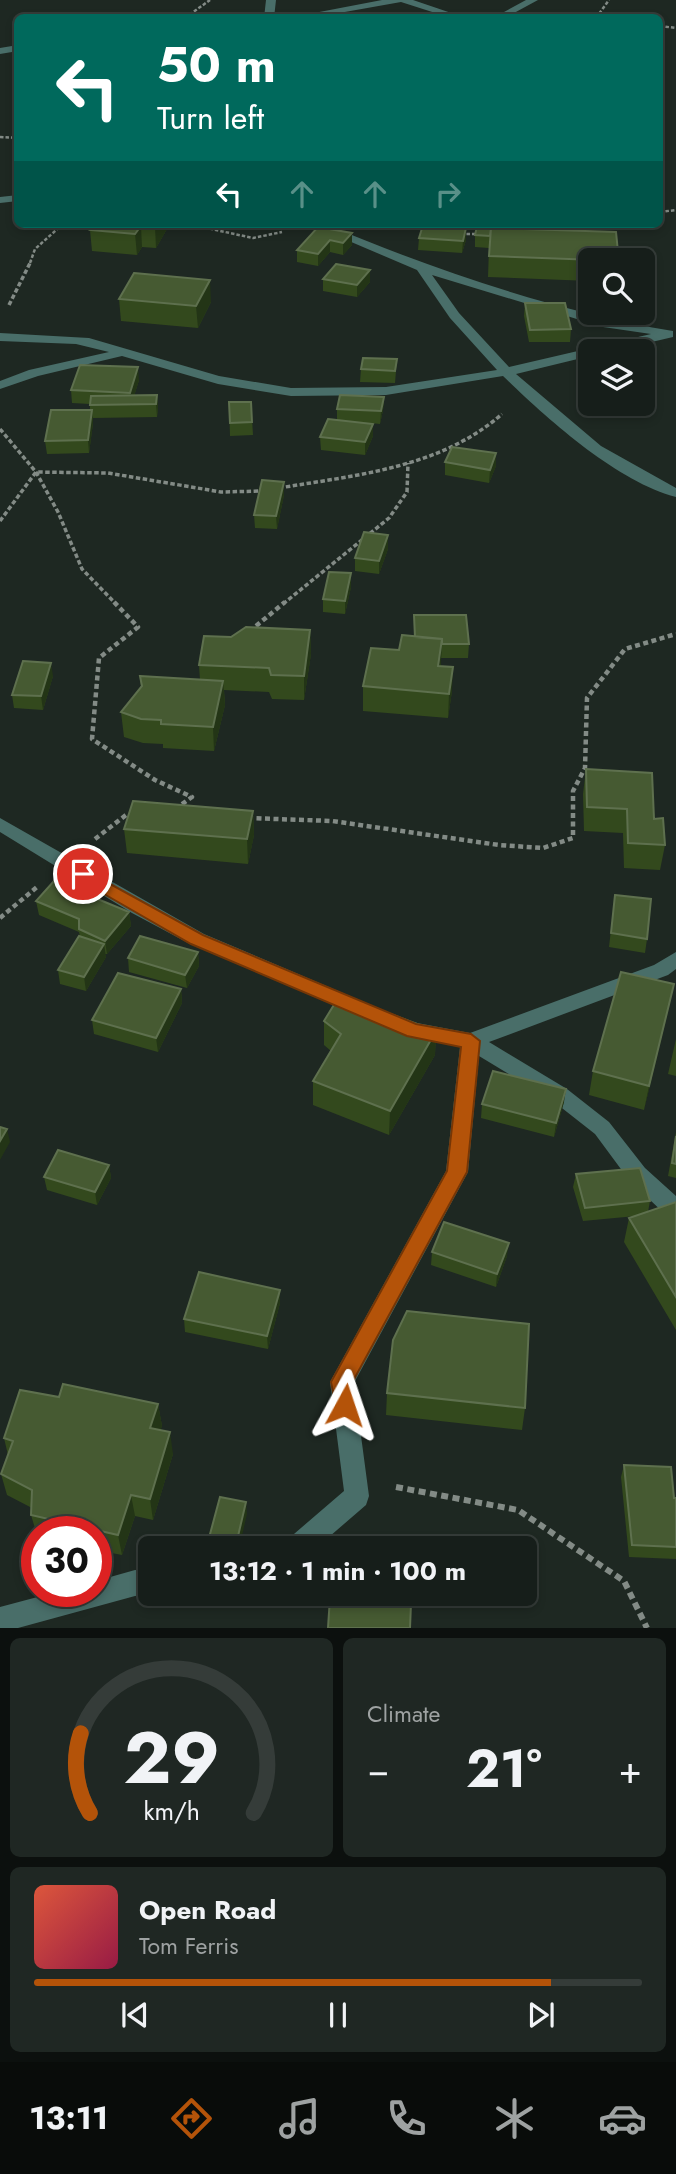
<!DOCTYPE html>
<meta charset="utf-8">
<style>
:root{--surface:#161e1a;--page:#1f2723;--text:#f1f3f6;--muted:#9ea2a2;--line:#353c39;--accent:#b45309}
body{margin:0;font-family:Jost,sans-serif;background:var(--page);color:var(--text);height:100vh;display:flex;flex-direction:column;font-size:26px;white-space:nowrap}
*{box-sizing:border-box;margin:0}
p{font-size:23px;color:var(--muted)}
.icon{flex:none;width:38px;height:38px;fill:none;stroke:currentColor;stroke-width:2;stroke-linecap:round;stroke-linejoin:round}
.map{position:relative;height:1628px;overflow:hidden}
.sheet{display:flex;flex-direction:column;gap:10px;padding:10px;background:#0c100e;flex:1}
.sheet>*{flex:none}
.banner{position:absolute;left:14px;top:14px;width:649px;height:214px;border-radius:10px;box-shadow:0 4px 10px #0003,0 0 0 2px var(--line);background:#00695c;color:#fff;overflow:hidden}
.tools{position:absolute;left:578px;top:248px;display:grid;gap:14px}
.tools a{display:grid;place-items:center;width:77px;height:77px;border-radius:10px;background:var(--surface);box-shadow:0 4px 10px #0003,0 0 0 2px var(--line);font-size:35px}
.speed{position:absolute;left:21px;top:1516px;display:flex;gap:14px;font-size:35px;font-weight:700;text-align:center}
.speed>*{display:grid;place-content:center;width:91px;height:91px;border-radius:50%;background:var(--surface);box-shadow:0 4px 10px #0003,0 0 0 2px var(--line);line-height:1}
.speed .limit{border:10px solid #d22;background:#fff;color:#111}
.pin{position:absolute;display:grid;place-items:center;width:60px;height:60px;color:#fff;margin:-30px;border:4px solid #fff;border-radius:50%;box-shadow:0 2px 7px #0007}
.me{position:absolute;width:77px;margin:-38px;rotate:5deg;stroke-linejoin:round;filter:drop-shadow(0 0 5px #0008)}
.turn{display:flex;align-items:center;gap:24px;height:147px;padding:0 28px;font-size:32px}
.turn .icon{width:91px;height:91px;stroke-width:2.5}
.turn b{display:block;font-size:49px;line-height:60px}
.lanes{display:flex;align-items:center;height:66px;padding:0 28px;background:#0003;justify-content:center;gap:35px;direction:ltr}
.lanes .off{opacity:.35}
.big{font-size:52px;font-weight:700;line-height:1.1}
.sheet .card{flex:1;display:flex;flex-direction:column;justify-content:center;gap:10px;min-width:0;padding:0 24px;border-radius:10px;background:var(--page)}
.sheet .dial{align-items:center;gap:0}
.dial svg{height:182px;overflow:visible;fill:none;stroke:var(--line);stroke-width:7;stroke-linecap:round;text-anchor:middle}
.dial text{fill:var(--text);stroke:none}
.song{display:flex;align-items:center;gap:21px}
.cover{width:84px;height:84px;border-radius:10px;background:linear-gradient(135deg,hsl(10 70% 55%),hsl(340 70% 35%))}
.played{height:7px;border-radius:4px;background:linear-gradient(90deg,var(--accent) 85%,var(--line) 85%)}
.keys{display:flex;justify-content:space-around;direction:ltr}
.heat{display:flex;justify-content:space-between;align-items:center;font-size:38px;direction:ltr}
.sheet .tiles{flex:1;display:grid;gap:10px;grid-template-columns:1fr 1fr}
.card:last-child{grid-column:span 2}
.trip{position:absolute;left:138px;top:1536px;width:399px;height:70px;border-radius:10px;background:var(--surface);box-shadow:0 4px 10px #0003,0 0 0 2px var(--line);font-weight:700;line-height:70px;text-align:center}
.tabs{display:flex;height:112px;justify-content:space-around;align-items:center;background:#090c0a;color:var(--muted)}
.tabs .icon{width:49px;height:49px}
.tabs .active{color:var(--accent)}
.tabs b{font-size:32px;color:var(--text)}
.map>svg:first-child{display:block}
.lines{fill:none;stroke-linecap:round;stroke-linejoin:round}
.path-far3{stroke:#838b86;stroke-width:2.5;stroke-dasharray:3.5 2;stroke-linecap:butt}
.path-far2{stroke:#838b86;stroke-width:3.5;stroke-dasharray:4.5 2.5;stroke-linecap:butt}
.path-far1{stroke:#838b86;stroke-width:4.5;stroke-dasharray:5 3.5;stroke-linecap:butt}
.path{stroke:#838b86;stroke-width:6;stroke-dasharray:7 4.5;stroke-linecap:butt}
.street{fill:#496e69;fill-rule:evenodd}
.wall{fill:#33491d}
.shaded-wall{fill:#233516}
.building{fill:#465a32;stroke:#5e704e;stroke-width:2}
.route{fill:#b45309;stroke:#753606;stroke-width:2}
</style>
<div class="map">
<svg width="676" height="1628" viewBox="0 0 676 1628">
<rect width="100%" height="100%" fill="#1e2822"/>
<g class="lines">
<path class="path-far3" d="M185 18 210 0
M596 18 609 0
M660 26 676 28
M0 137 18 138
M660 212 676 210
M188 224 253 238 282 232
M552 231 596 224
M461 234H480
M30 263 35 249 63 224"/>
<path class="path-far2" d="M9 305 31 261
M0 429 36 472 58 512 82 569 116 604
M279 488C357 475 440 468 502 414
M0 521 36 472 108 473 221 492 263 491
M283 604 389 518 407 492 408 463"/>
<path class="path-far1" d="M114 602 138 627 99 658 92 739 155 780 192 797 178 807
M256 626 285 602
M248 818 332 821 499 845 543 848 573 838V791L585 768 587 698 625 649 676 634
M95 839 126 815H134
M0 918 37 887"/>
<path class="path" d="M396 1487 518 1510 624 1581 647 1628"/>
<path class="street" d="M266 0H276L274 18H264Z
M382 0H413L466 18H451L401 2 311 18H288Z
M526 0H538L505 18H493Z
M18 45V51L0 54V48Z
M18 195V201L0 203V197Z
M309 224H325C437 271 555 311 673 331V337L609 352H590V356L516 374 601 446 676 488V497C617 482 546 418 503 376L386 395 291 396 218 384 122 356 38 376 0 389V381L29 370 109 352 76 344 0 341V333L89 338 219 376 291 388 386 387 497 370 450 318 417 270ZM432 275 603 327 651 334 509 367 459 313Z
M0 818 204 934 364 1002 367 1007 364 1012 357 1015 350 1012 190 944 132 913 0 832Z
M676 952V969L668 975 489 1042 567 1089 609 1122 645 1168 676 1196V1219L668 1217 629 1180 595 1134 553 1101 479 1056 468 1172 354 1383 369 1496 366 1505 315 1549H284L287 1540 344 1491 330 1382 446 1171 460 1047 405 1035 402 1030 405 1025 412 1022 470 1033 654 965Z
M135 1570 150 1571V1594H156L135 1596 18 1628H0V1607L60 1591H96V1581Z"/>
</g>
<path class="wall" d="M94 224H167V229L156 248 142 247 137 255 92 251 90 230Z
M223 224H260L259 226Z
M466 228V240L462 253 418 250 419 238Z
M511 228 617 261H590V281L488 277 489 248 475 247V235Z
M352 233V245L343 255 330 252 318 266 297 262V250Z
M370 270V282L357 297 323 291V279Z
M119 299 211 302 198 328 121 321Z
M525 303 571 329 570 342H529L524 316Z
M397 359 395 383 360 382 361 369Z
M139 380 134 396 157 395 158 408 157 417 93 418V423L89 453 47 454 45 441 90 410V404L72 403 71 390Z
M384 397 383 410 380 424 371 423 373 424V436L365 455 321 450 320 437 337 420V409Z
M229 402H251L253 435 230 436Z
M496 453V466L489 483 445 475V462Z
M284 482V495L277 529 255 528 254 515Z
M388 535V549L379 574 355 571V558Z
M351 587 345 614 323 612V599Z
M414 615 469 644 468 658H441V666L452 691 448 718 363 711V686L414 636Z
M310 630 311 654 304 700 272 699 269 692 224 690 225 705 214 751 163 748V744L143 743 124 737 121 712 141 688 140 676 200 680 199 665 231 637Z
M53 676 43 710 14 708 12 695Z
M586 769 665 845 660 870 624 868 623 833 584 831 583 794Z
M253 811 254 835 248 864 127 853 124 829Z
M615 895 647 939 645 953 609 947Z
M36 901 129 912 131 926 107 954H105L106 957 86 991 60 984 58 970 80 937 79 932 39 915Z
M198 952 199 966 187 988 129 972 128 958Z
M674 984 644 1110 589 1095 593 1071Z
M181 989 182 1003 158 1052 94 1034 92 1020Z
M324 1021 436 1031 435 1055 389 1135 313 1105V1081L331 1051 324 1045Z
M676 1039V1076L668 1074Z
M564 1102 554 1137 481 1118 482 1104Z
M676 1132V1178L668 1176Z
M109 1165 111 1178 97 1205 47 1190 44 1177Z
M576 1174 650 1201 648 1212 676 1202V1330L624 1242 629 1218 636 1216 583 1221 573 1187Z
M432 1252 507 1256 496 1287 431 1265Z
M280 1303 268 1349 185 1332 184 1319Z
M387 1393 525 1408 522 1430 386 1415Z
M59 1397 158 1404 162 1426 160 1430 173 1454 153 1520 135 1516 122 1555 96 1550V1531H37V1535L31 1515 32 1508 7 1495 1 1474 8 1455 4 1438Z
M624 1465 676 1498V1559L629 1557 621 1477Z"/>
<path class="shaded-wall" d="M156 224H167V229L156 248 155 227Z
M141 226 142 247 137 255 135 234Z
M466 228V240L462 253 463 241Z
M352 233V245L343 255V243Z
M330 240V252L318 266V254Z
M618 252 617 261H596V260Z
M370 270V282L357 297V285Z
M210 280 211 302 198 328 196 306Z
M138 367 139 380 131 406 130 393Z
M157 395 158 408 157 417 156 404Z
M384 397 383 410 380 424 381 411Z
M92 410 93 423 89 453 88 440Z
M373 424V436L365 455V442Z
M496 453V466L489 483 490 470Z
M284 482V495L277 529 276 516Z
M388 535V549L379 574V561Z
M351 573V587L345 614V601Z
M310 630 311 654 304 700V676Z
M442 639 441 663 437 690 438 666Z
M51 663 53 676 43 710 41 696Z
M453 667 452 691 448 718 449 694Z
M223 681 225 705 214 751 213 727Z
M253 811 254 835 248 864 247 839Z
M129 912 131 926 107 954 105 941Z
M104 944 106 957 86 991 84 977Z
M198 952 199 966 187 988 185 975Z
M674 984 669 1008 644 1110 649 1086Z
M181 989 182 1003 158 1052 156 1038Z
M436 1031 435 1055 389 1135 390 1111Z
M566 1089 564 1102 554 1137 556 1123Z
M7 1129 10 1142 0 1160V1141Z
M109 1165 111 1178 97 1205 95 1192Z
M509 1243 507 1256 496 1287 497 1274Z
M280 1290V1303L268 1349 267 1336Z
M158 1404 162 1426 154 1450 150 1428Z
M170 1432 173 1454 153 1520 150 1499Z
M131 1495 135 1516 122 1555 118 1535Z
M246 1502 247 1514 239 1549H235Z"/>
<path class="building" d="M94 224H156L155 227 141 226 135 234 90 230Z
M423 225 466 228 463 241 419 238Z
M477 226 511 228H491L490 236 475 235Z
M318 227 352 233 343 243 330 240 318 254 297 250Z
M491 228 616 232 618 252 596 260 489 256Z
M336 264 370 270 357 285 323 279Z
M134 273 210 280 196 306 119 299Z
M525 303H565L571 329 530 330Z
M363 358 397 359 395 371 361 369Z
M80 365 138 367 130 393 71 390Z
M157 395 156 404 90 405 91 396Z
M340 395 384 397 381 411 337 409Z
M229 402H251L252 422 230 423Z
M51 410H92L88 440 45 441Z
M328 419 373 424 365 442 320 437Z
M452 447 496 453 490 470 445 462Z
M262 480 284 482 276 516 254 515Z
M364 532 388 535 379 561 355 558Z
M329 572 351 573 345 601 323 599Z
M414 615H466L469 644H442V639L415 637Z
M246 627 310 630 304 676 271 675 269 668 199 665 204 636 231 637Z
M402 635 442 639 438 666 453 667 449 694 363 686 371 648 399 650Z
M23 661 51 663 41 696 12 695Z
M140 676 223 681 213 727 161 724V720L141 719 121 712 142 686Z
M586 769 652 773 654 819 663 818 665 845 628 843 627 809 587 807Z
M133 801 253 811 247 839 124 829Z
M54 881 129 912 105 941 79 929V919L36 901Z
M615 895 651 899 647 939 611 933Z
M79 936 104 944 84 977 58 970Z
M140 936 198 952 185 975 128 958Z
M621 972 674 984 649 1086 593 1071Z
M118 973 181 989 156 1038 92 1020Z
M340 995 436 1031 390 1111 313 1081 341 1034 324 1021Z
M493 1071 566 1089 556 1123 482 1104Z
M0 1127 7 1129 0 1141Z
M676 1136V1164L672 1163Z
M58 1150 109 1165 95 1192 44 1177Z
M640 1168 650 1201 585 1208 576 1174Z
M676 1202V1297L629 1218Z
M444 1222 509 1243 497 1274 432 1252Z
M199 1272 280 1290 267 1336 184 1319Z
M407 1311 529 1324 525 1408 387 1393 393 1340Z
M63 1384 158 1404 150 1428 170 1432 150 1499 131 1495 118 1535 31 1515 32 1490 1 1474 13 1441 4 1438 20 1390 59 1397Z
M624 1465 671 1467 674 1498H676V1547L632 1545Z
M220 1497 246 1502 235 1549H206Z
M330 1597 411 1604 410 1628H328Z"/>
<path class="route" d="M83 869 203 935 416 1024 471 1034 480 1041 467 1172 352 1383 355 1405 352 1412 345 1415 337 1412 331 1382 447 1171 461 1047 407 1036 191 944 78 879V870Z"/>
</svg>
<div class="tools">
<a><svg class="icon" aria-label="search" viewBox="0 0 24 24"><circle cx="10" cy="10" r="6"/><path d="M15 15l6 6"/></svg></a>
<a><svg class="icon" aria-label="layers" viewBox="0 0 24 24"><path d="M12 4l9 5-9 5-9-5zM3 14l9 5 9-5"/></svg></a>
</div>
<div class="speed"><div class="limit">30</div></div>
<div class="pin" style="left:83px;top:874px;background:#d93025"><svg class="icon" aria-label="arrive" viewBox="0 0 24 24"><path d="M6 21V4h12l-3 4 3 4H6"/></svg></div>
<svg class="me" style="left:345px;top:1405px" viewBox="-20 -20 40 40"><path d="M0-17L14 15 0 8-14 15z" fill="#b45309" stroke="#fff" stroke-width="4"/></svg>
<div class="trip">13:12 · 1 min · 100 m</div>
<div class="banner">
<div class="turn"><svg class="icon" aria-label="left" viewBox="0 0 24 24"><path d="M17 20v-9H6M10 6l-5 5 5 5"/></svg><div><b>50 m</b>Turn left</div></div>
<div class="lanes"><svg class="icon" aria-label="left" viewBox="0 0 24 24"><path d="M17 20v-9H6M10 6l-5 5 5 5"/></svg><svg class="icon off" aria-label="ahead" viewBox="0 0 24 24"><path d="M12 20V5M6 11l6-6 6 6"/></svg><svg class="icon off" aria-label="ahead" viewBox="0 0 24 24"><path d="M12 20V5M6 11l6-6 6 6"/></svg><svg class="icon off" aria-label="right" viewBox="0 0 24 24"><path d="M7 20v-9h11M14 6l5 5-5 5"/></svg></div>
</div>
</div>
<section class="sheet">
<div class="tiles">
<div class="card dial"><svg viewBox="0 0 100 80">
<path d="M14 69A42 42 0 1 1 86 69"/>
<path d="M14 69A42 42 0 0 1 10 34" stroke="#b45309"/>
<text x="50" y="56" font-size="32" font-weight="700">29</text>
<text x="50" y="72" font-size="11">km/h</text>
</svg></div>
<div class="card"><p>Climate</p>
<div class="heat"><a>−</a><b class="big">21°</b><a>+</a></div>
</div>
<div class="card">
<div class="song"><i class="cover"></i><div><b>Open Road</b><p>Tom Ferris</p></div></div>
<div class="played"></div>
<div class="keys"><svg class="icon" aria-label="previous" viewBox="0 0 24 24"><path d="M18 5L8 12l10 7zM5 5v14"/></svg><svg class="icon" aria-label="pause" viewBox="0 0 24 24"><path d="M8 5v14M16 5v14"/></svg><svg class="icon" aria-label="next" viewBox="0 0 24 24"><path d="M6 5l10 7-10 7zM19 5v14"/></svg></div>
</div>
</div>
</section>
<nav class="tabs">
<b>13:11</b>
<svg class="icon active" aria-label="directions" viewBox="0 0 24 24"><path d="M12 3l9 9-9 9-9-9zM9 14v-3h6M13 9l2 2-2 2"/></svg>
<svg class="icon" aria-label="music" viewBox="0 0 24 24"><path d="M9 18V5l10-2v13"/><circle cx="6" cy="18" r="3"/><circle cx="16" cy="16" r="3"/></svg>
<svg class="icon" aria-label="phone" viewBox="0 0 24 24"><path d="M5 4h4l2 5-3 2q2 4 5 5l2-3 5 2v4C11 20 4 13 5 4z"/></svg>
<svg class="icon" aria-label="climate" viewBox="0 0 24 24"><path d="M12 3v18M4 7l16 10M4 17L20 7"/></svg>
<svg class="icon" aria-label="car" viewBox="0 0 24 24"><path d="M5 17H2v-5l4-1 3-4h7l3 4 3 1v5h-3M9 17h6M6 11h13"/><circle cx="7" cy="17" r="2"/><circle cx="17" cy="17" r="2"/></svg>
</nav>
